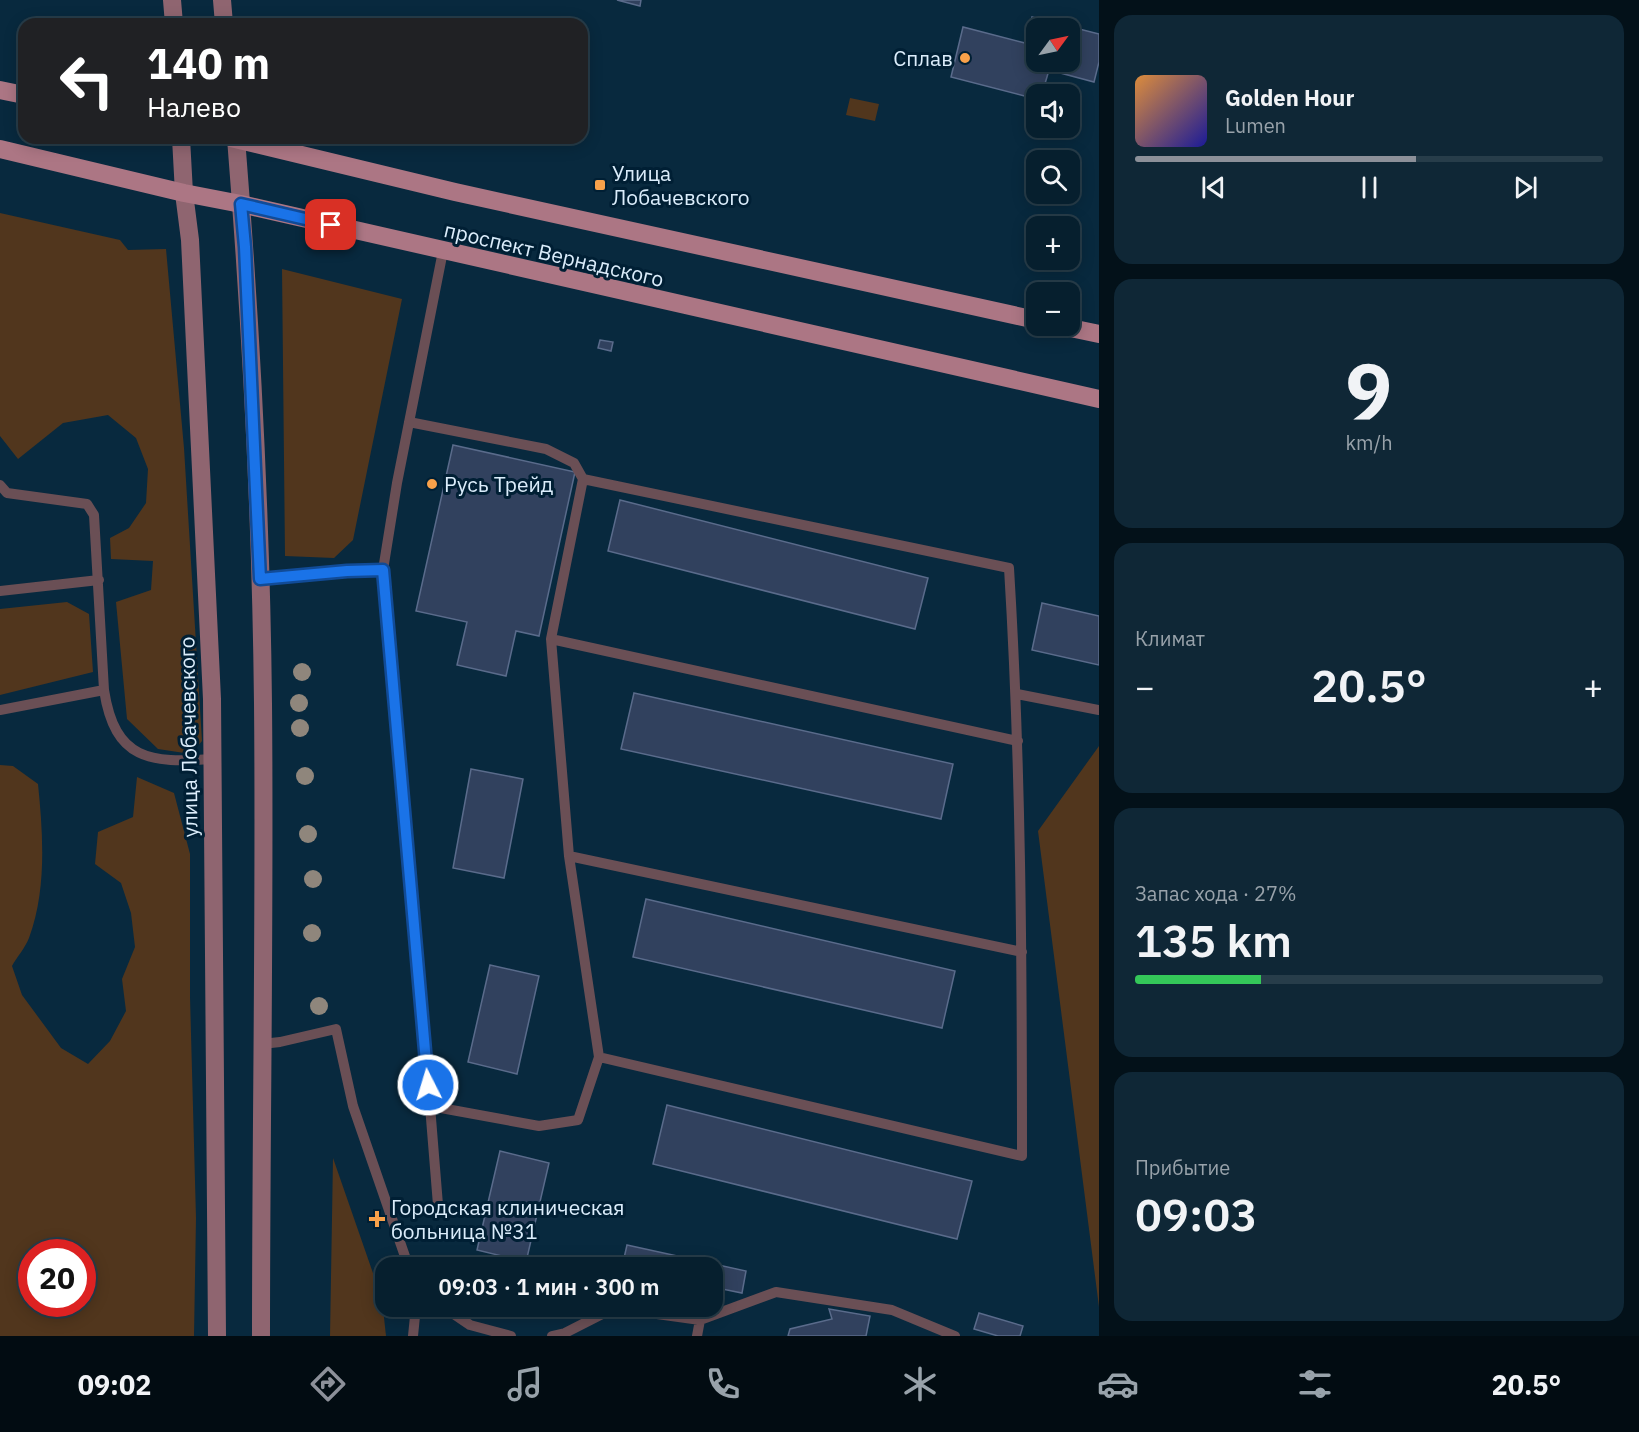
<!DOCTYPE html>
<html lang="ru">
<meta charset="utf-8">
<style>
:root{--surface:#061f2e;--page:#0f2736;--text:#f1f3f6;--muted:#98a2aa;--line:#273d4a;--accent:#8c9099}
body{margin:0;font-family:"IBM Plex Sans",sans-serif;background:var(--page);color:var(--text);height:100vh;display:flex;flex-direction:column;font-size:22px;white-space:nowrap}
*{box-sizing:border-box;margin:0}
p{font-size:20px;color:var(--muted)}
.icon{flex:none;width:33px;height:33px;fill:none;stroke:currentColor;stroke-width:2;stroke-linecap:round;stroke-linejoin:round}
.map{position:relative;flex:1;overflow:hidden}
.side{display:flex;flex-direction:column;gap:15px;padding:15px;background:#031119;width:540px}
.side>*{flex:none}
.hud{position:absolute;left:18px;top:18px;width:570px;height:126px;border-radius:18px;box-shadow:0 3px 15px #0003,0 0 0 2px var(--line);background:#202124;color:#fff;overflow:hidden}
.needle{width:39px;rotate:57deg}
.fabs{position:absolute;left:1026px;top:18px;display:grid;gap:12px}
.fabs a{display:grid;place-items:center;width:54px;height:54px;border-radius:12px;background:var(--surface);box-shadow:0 3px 15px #0003,0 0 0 2px var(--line);font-size:30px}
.speed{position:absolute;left:18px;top:1239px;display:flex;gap:12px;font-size:30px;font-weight:700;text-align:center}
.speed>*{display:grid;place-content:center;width:78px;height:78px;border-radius:50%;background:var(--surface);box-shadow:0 3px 15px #0003,0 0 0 2px var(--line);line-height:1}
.speed .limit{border:9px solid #d22;background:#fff;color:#111}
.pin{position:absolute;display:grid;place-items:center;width:51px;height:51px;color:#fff;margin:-26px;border-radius:12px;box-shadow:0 3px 9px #0006}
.me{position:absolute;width:66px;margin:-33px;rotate:355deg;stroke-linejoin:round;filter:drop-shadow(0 0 4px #0008)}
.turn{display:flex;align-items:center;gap:21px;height:126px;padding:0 30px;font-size:27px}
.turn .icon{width:78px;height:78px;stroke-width:2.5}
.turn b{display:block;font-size:42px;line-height:51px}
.big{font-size:45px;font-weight:600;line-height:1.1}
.side .card{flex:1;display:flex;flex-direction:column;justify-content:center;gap:9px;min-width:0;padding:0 21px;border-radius:18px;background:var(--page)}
.side .dial{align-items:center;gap:0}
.dial b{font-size:78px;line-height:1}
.song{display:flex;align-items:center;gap:18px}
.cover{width:72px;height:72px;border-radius:9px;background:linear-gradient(135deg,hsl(30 70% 55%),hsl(240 70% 35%))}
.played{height:6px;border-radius:3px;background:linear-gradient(90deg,var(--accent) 60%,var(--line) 60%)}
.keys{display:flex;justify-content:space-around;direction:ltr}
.heat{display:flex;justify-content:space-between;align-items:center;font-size:33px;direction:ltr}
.charge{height:9px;border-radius:4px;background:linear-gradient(90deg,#34c759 27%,var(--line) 0)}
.trip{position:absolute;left:375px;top:1257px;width:348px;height:60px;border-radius:18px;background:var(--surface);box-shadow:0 3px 15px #0003,0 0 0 2px var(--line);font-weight:600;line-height:60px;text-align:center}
.dock{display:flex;height:96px;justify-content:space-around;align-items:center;background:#020c12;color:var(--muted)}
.dock .icon{width:42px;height:42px}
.dock .current{color:var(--accent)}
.dock b{font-size:27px;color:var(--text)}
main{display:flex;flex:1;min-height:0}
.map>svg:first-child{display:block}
.green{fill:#51361d;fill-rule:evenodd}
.building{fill:#31415e;stroke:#5a6b8b;stroke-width:1.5;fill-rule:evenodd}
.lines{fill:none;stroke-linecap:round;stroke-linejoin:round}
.lane{stroke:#6a4f55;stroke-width:10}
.secondary{stroke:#8f6570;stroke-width:18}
.primary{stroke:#ac7684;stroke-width:18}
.tree{fill:#8f867c}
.route-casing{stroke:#114b97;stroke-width:15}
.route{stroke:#1a73e8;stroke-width:10}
.poi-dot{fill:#f8a14a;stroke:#001f34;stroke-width:2}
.labels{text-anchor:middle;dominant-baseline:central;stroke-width:6;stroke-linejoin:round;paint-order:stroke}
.poi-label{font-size:21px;fill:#dbedfb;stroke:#001f34;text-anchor:start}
.street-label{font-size:21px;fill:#dbedfb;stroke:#001f34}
</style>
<main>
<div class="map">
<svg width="1099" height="1336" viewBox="0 0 1099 1336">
<rect width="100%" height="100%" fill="#08293e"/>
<path class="green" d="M850 98 879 104 875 121 846 115Z
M0 213 120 240 128 250 166 249 184 448 202 741 191 754 158 749 127 719 116 602 151 590 153 561 111 559 110 538 129 528 146 503 148 469 136 438 108 415 63 423 18 459 0 436Z
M282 269 402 299 353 540 334 558 285 556Z
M67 602 89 614 93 672 0 695V609Z
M1099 746V1307L1038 831Z
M0 765 13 766 38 784C43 834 47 889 29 938 25 948 17 957 12 966L22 995 61 1048 88 1064 110 1041 126 1011 122 979 135 947 131 913 121 883 95 864 98 832 133 817 137 777 174 793 190 854V997L196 1218 194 1336H0ZM32 1252H82V1304H32Z
M333 1158 382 1299 386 1336H330Z"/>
<path class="building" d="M617 0H641L640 6Z
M1032 17 1099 34V62L1094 82 1049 70 1042 94H1036V99L951 77 963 27 1025 43ZM1036 28H1070V62H1036Z
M600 340 613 342 611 351 598 348Z
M453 445 575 472 539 636 516 631 506 676 457 665 467 622 416 611Z
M620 500 928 578 915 629 608 551Z
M1042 603 1099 616V665L1032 650Z
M634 693 953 764 941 819 621 749Z
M471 769 523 779 504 878 453 868Z
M646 899 955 971 942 1028 633 957Z
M490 965 539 976 517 1074 468 1062Z
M667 1105 972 1181 957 1239 653 1164Z
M500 1151 549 1163 526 1262 477 1250Z
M627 1245 746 1271 742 1293 712 1287V1268L622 1267Z
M829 1309 870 1316 866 1336H788L790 1329 832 1319Z
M979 1313 1023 1326 1020 1336H998L974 1329Z"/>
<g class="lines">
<path class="lane" d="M583 479 1009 568C1021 764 1022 960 1022 1156L599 1057
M0 485 7 493 87 504 94 515 104 690C115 761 150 763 212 759
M383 570 430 1106 539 1126 578 1120 599 1057 569 856 551 639 583 479 574 463 546 449 409 422
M260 579 347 571 383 570 397 483 443 251
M0 591 99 580
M551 639 1018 741
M1017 694 1099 710
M0 710 104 690
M569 856 1022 952
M262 1044 280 1042 336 1029 353 1106 409 1268
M430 1106 438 1205
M442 1306 470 1325 511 1336
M413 1336 416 1306
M552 1336 565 1333 614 1308 700 1320 776 1292 892 1310 955 1336
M697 1336 700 1320"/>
<path class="secondary" d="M172 0 174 24
M222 0 224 24
M181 138 184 193 190 240 212 699 217 1336
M236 138C251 326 261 515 263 703 265 914 261 1125 261 1336"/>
<path class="primary" d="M0 90 24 95
M231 138 455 192 1036 320
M0 149 184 193 241 204 1099 399
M1061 326 1099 334"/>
</g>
<g class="tree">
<circle cx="302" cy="672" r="9"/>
<circle cx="299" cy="703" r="9"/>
<circle cx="300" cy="728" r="9"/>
<circle cx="305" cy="776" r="9"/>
<circle cx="308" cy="834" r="9"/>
<circle cx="313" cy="879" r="9"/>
<circle cx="312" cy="933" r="9"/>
<circle cx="319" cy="1006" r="9"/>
</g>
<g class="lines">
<defs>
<path id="route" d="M331 225 241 204 245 247 260 579 347 571 383 570 428 1085"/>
</defs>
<use href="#route" class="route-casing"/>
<use href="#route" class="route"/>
</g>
<g class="poi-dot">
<circle cx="965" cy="58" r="6"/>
<rect x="594" y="179" width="12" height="12" rx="3"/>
<circle cx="432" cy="484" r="6"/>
<path d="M374 1210h6v6h6v6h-6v6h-6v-6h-6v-6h6z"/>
</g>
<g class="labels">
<g class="poi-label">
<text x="953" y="58" text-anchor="end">Сплав</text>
<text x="612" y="173">Улица<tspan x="612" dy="24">Лобачевского</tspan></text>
<text x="444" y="484">Русь Трейд</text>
<text x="391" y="1207">Городская клиническая<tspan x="391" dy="24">больница №31</tspan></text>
</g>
<g class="street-label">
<text transform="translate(554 254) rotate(13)">проспект Вернадского</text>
<text transform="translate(188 737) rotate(-91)">улица Лобачевского</text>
</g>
</g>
</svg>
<div class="fabs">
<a><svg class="needle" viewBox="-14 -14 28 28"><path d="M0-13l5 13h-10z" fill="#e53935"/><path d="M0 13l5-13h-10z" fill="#98a2aa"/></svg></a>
<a><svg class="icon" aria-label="sound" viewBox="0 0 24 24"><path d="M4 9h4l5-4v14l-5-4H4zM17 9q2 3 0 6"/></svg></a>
<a><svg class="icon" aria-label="search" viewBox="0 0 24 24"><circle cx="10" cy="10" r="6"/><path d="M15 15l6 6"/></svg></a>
<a>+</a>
<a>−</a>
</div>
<div class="speed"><div class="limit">20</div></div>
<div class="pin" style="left:331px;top:225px;background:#d93025"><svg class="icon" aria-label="arrive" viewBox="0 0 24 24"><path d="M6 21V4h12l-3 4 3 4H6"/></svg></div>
<svg class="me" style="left:428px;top:1085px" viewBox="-20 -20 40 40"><circle r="17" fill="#1a73e8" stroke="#fff" stroke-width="3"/><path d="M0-11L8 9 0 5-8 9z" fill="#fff"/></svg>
<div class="trip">09:03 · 1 мин · 300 m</div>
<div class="hud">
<div class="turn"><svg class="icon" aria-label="left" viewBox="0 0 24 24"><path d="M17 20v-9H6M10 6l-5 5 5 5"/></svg><div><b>140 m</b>Налево</div></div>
</div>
</div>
<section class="side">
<div class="card">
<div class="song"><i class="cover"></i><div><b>Golden Hour</b><p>Lumen</p></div></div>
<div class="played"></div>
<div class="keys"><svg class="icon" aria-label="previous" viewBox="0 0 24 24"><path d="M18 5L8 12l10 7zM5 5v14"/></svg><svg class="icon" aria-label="pause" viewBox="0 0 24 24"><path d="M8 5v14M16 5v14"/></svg><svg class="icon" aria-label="next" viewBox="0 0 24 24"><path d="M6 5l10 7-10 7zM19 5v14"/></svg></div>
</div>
<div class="card dial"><b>9</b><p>km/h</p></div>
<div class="card"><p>Климат</p>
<div class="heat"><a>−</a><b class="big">20.5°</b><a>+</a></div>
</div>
<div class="card"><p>Запас хода · 27%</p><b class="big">135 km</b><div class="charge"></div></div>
<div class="card"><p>Прибытие</p><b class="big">09:03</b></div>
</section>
</main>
<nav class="dock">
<b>09:02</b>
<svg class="icon current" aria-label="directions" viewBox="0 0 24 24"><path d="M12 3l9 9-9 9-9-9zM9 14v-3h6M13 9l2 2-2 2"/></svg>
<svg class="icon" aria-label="music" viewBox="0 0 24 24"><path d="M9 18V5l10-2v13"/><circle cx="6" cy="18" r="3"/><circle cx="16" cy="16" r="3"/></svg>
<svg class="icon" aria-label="phone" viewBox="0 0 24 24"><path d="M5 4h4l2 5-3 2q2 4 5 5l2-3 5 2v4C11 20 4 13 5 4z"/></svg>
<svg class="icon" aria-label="climate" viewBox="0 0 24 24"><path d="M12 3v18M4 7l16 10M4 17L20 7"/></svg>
<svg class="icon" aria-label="car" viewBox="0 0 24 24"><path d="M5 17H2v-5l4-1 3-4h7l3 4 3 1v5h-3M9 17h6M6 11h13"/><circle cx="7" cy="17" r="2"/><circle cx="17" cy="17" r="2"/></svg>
<svg class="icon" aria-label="filters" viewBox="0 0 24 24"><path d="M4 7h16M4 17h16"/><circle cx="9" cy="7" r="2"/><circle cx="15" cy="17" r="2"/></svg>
<b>20.5°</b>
</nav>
